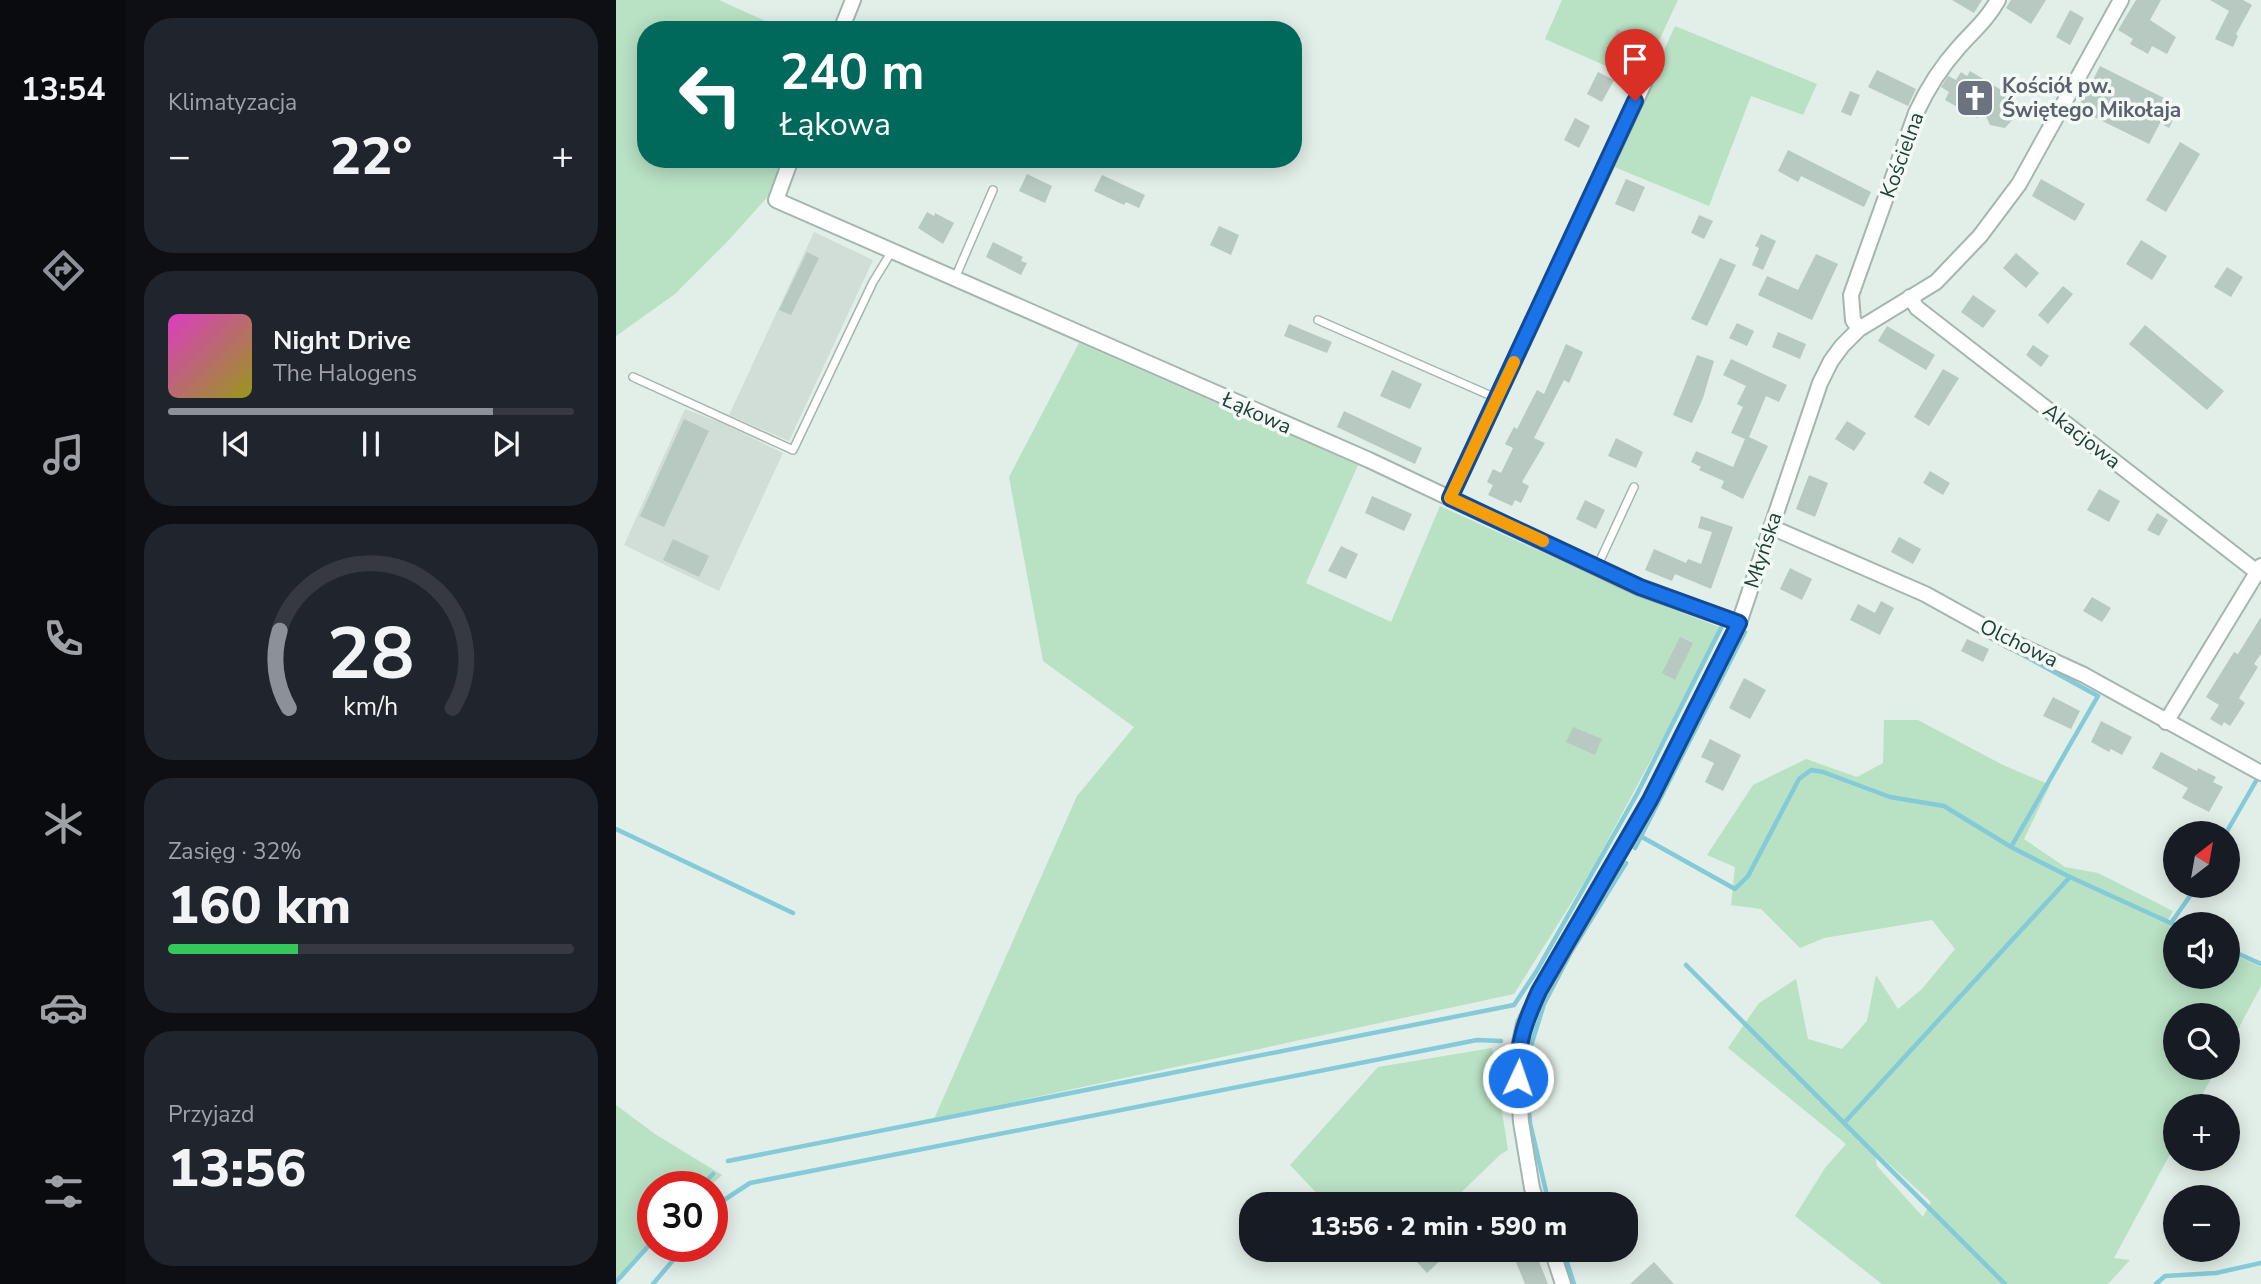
<!DOCTYPE html>
<html lang="pl">
<meta charset="utf-8">
<style>
:root{--surface:#171b24;--page:#20242c;--text:#f1f3f6;--muted:#9ea1a6;--line:#363941;--accent:#8c9099}
body{margin:0;font-family:"Nunito Sans",sans-serif;background:var(--page);color:var(--text);height:100vh;display:flex;flex-direction:column;font-size:26px;white-space:nowrap}
*{box-sizing:border-box;margin:0}
p{font-size:23px;color:var(--muted)}
.icon{flex:none;width:38px;height:38px;fill:none;stroke:currentColor;stroke-width:2;stroke-linecap:round;stroke-linejoin:round}
.map{position:relative;flex:1;overflow:hidden}
.side{display:flex;flex-direction:column;gap:18px;padding:18px;background:#0d0f14;width:490px}
.side>*{flex:none}
.guide{position:absolute;left:21px;top:21px;width:665px;height:147px;border-radius:28px;box-shadow:0 4px 18px #0003;background:#00695c;color:#fff;overflow:hidden}
.needle{width:46px;rotate:31deg}
.fabs{position:absolute;left:1547px;top:821px;display:grid;gap:14px}
.fabs a{display:grid;place-items:center;width:77px;height:77px;border-radius:50%;background:var(--surface);box-shadow:0 4px 18px #0003;font-size:35px}
.speed{position:absolute;left:21px;top:1171px;display:flex;gap:14px;font-size:35px;font-weight:700;text-align:center}
.speed>*{display:grid;place-content:center;width:91px;height:91px;border-radius:50%;background:var(--surface);box-shadow:0 4px 18px #0003;line-height:1}
.speed .limit{border:10px solid #d22;background:#fff;color:#111}
.pin{position:absolute;display:grid;place-items:center;width:60px;height:60px;color:#fff;margin:-72px -30px;border-radius:50% 50% 50% 0;rotate:-45deg;box-shadow:0 0 7px #0007}
.pin .icon{rotate:45deg}
.me{position:absolute;width:77px;margin:-38px;rotate:3deg;stroke-linejoin:round;filter:drop-shadow(0 0 5px #0008)}
.turn{display:flex;align-items:center;gap:24px;height:147px;padding:0 28px;font-size:32px}
.turn .icon{width:91px;height:91px;stroke-width:2.5}
.turn b{display:block;font-size:49px;line-height:60px}
.big{font-size:52px;font-weight:800;line-height:1.1}
.side .widget{flex:1;display:flex;flex-direction:column;justify-content:center;gap:10px;min-width:0;padding:0 24px;border-radius:28px;background:var(--page)}
.side .dial{align-items:center;gap:0}
.dial svg{height:182px;overflow:visible;fill:none;stroke:var(--line);stroke-width:7;stroke-linecap:round;text-anchor:middle}
.dial text{fill:var(--text);stroke:none}
.song{display:flex;align-items:center;gap:21px}
.cover{width:84px;height:84px;border-radius:10px;background:linear-gradient(135deg,hsl(310 70% 55%),hsl(60 70% 35%))}
.played{height:7px;border-radius:4px;background:linear-gradient(90deg,var(--accent) 80%,var(--line) 80%)}
.keys{display:flex;justify-content:space-around;direction:ltr}
.heat{display:flex;justify-content:space-between;align-items:center;font-size:38px;direction:ltr}
.charge{height:10px;border-radius:5px;background:linear-gradient(90deg,#34c759 32%,var(--line) 0)}
.trip{position:absolute;left:623px;top:1192px;width:399px;height:70px;border-radius:28px;background:var(--surface);box-shadow:0 4px 18px #0003;font-weight:800;line-height:70px;text-align:center}
main{display:flex;flex:1;min-height:0}
.menu{display:flex;flex-direction:column;width:126px;justify-content:space-around;align-items:center;background:#090b0e;color:var(--muted)}
.menu .icon{width:49px;height:49px}
.menu .selected{color:var(--accent)}
.menu b{font-size:32px;color:var(--text)}
.map>svg:first-child{display:block}
.built{fill:#d0ded7}
.green{fill:#b9e1c4;fill-rule:evenodd}
.lines{fill:none;stroke-linecap:round;stroke-linejoin:round}
.stream{stroke:#84cad8;stroke-width:4.5}
.building{fill:#b7c9c1}
.lane-casing{stroke:#a4b6b0;stroke-width:10}
.street-casing{stroke:#a4b6b0;stroke-width:18}
.lane{stroke:#fff;stroke-width:7}
.street{stroke:#fff;stroke-width:14}
.route-casing{stroke:#114b97;stroke-width:18}
.route{stroke:#1a73e8;stroke-width:12}
.slow{stroke:#f59e0b;stroke-width:12}
.labels{text-anchor:middle;dominant-baseline:central;stroke-width:7;stroke-linejoin:round;paint-order:stroke}
.worship-label{font-size:21px;font-weight:bold;fill:#5b616d;stroke:#f3faf6;text-anchor:start}
.street-label{font-size:21px;fill:#204038;stroke:#f3faf6}
</style>
<main>
<nav class="menu">
<b>13:54</b>
<svg class="icon selected" aria-label="directions" viewBox="0 0 24 24"><path d="M12 3l9 9-9 9-9-9zM9 14v-3h6M13 9l2 2-2 2"/></svg>
<svg class="icon" aria-label="music" viewBox="0 0 24 24"><path d="M9 18V5l10-2v13"/><circle cx="6" cy="18" r="3"/><circle cx="16" cy="16" r="3"/></svg>
<svg class="icon" aria-label="phone" viewBox="0 0 24 24"><path d="M5 4h4l2 5-3 2q2 4 5 5l2-3 5 2v4C11 20 4 13 5 4z"/></svg>
<svg class="icon" aria-label="climate" viewBox="0 0 24 24"><path d="M12 3v18M4 7l16 10M4 17L20 7"/></svg>
<svg class="icon" aria-label="car" viewBox="0 0 24 24"><path d="M5 17H2v-5l4-1 3-4h7l3 4 3 1v5h-3M9 17h6M6 11h13"/><circle cx="7" cy="17" r="2"/><circle cx="17" cy="17" r="2"/></svg>
<svg class="icon" aria-label="filters" viewBox="0 0 24 24"><path d="M4 7h16M4 17h16"/><circle cx="9" cy="7" r="2"/><circle cx="15" cy="17" r="2"/></svg>
</nav>
<section class="side">
<div class="widget"><p>Klimatyzacja</p>
<div class="heat"><a>−</a><b class="big">22°</b><a>+</a></div>
</div>
<div class="widget">
<div class="song"><i class="cover"></i><div><b>Night Drive</b><p>The Halogens</p></div></div>
<div class="played"></div>
<div class="keys"><svg class="icon" aria-label="previous" viewBox="0 0 24 24"><path d="M18 5L8 12l10 7zM5 5v14"/></svg><svg class="icon" aria-label="pause" viewBox="0 0 24 24"><path d="M8 5v14M16 5v14"/></svg><svg class="icon" aria-label="next" viewBox="0 0 24 24"><path d="M6 5l10 7-10 7zM19 5v14"/></svg></div>
</div>
<div class="widget dial"><svg viewBox="0 0 100 80">
<path d="M14 69A42 42 0 1 1 86 69"/>
<path d="M14 69A42 42 0 0 1 10 35" stroke="#8c9099"/>
<text x="50" y="56" font-size="32" font-weight="700">28</text>
<text x="50" y="72" font-size="11">km/h</text>
</svg></div>
<div class="widget"><p>Zasięg · 32%</p><b class="big">160 km</b><div class="charge"></div></div>
<div class="widget"><p>Przyjazd</p><b class="big">13:56</b></div>
</section>
<div class="map">
<svg width="1645" height="1284" viewBox="0 0 1645 1284">
<rect width="100%" height="100%" fill="#e2eee8"/>
<path class="built" d="M198 232 257 260 173 441 113 415Z
M69 409 108 424 167 453 103 591 8 545Z"/>
<path class="green" d="M0 0H103L169 30H30V159H168L155 193 111 242 59 294 0 336Z
M946 0H1062L1024 81 929 39Z
M1059 26 1201 84 1187 115 1135 96 1093 206 996 166Z
M463 343 742 465 690 583 775 622 824 506 1022 596 1106 628 974 873 898 994 318 1119 461 796 518 727 427 661 393 477Z
M1268 720H1302L1387 765 1434 785 1408 839 1449 867 1482 873 1557 911 1550 923 1559 928V976H1612V952L1645 967V986L1612 1048V1015H1559V1068H1601L1580 1106H1559V1145L1498 1258 1514 1260 1492 1284H1266L1179 1216 1209 1168 1230 1144 1112 1048 1143 1003 1180 979 1192 1039 1226 1049 1251 1021 1260 975 1282 1009 1306 989 1339 949 1316 920 1208 938 1184 948 1145 909 1115 905 1119 867 1091 855 1137 785 1190 759 1241 777 1267 763ZM1258 1150 1315 1202 1307 1217 1261 1166Z
M876 1048 892 1150 885 1154 833 1204H711L674 1165 762 1067Z
M0 1105 39 1134 106 1175 94 1186H37V1244L0 1281Z"/>
<g class="lines">
<path class="stream" d="M0 829 177 913
M1610 833 1640 781
M1026 837 1119 889 1132 876 1183 779 1195 770 1207 772 1274 797 1328 806 1395 847 1454 877 1559 925
M1395 847 1482 696 1396 649
M1019 848 1129 632
M1555 923 1581 886
M1612 949 1645 964
M1070 965 1389 1284
M1228 1123 1454 877
M112 1161 898 1005 920 972 1021 794 1105 628
M85 1186 97 1174
M933 1204 914 1123 909 1065 928 1004 955 952 1010 863
M96 1213 105 1202 134 1183 861 1040 885 1041
M947 1250 958 1284
M0 1282 37 1241
M37 1284 69 1246
M1540 1284 1549 1276 1600 1273 1645 1263"/>
</g>
<path class="building" d="M1336 0H1366L1358 13Z
M1395 0H1430L1415 24 1390 8Z
M1520 0H1545L1534 20 1560 37 1551 54 1536 46 1532 54 1514 44 1517 39 1502 30Z
M1594 0H1627L1636 5 1620 34 1622 36 1617 47 1599 39 1613 11Z
M1454 10 1468 18 1454 45 1440 37Z
M1001 29 1016 36 1005 59 992 53Z
M1484 66 1564 106 1553 128 1544 123 1533 144 1462 109 1470 89 1472 90Z
M1261 70 1300 89 1292 106 1252 87Z
M1354 71 1387 91 1395 92 1390 99 1398 109 1399 117 1389 128 1374 125 1367 110 1361 118 1329 100 1333 92 1325 87 1332 76 1340 80 1345 72 1351 76Z
M982 72 998 80 986 102 971 94Z
M1234 91 1244 95 1235 116 1225 112Z
M959 118 974 126 963 148 948 140Z
M1564 142 1584 154 1550 212 1530 200Z
M1172 150 1255 192 1248 207 1185 176 1182 182 1162 171Z
M411 174 436 186 429 203 403 191Z
M486 175 529 195 523 208 510 202 508 205 478 191Z
M1010 179 1029 187 1018 212 999 204Z
M1425 179 1469 204 1459 221 1416 196Z
M311 212 318 216 319 213 338 223 327 244 302 228Z
M1083 215 1097 221 1088 239 1075 233Z
M603 226 623 235 615 255 594 245Z
M1145 234 1160 241 1147 270 1136 265 1143 248 1139 246Z
M1525 240 1551 256 1536 280 1510 264Z
M377 242 407 257 405 261 411 263 405 275 370 257Z
M191 252 203 258 175 315 163 310Z
M1400 253 1423 273 1410 288 1387 268Z
M1200 254 1222 264 1196 320 1142 295 1151 276 1182 290Z
M1104 258 1120 265 1091 326 1075 319Z
M1611 267 1627 277 1615 297 1598 287Z
M1447 286 1457 294 1432 324 1422 315Z
M1357 295 1380 311 1367 328 1345 312Z
M1121 323 1138 331 1131 346 1113 338Z
M673 324 716 342 711 353 668 336Z
M1529 325 1608 391 1591 410 1513 344Z
M1271 326 1319 355 1310 370 1262 341Z
M1162 332 1190 344 1184 359 1156 347Z
M950 344 967 352 953 383 948 380 918 438 929 443 906 482 913 486 905 503 899 500 896 506 872 495 877 485 871 482 877 469 885 473 897 448 889 444 898 427 901 429 921 390 928 394Z
M1417 345 1433 356 1425 367 1410 355Z
M1081 355 1098 361 1087 398 1076 423 1057 415Z
M1115 359 1171 385 1163 402 1150 396 1133 437 1152 446 1127 499 1105 488 1108 481 1083 470 1085 467 1075 462 1080 451 1117 467 1129 439 1115 433 1127 407 1121 404 1130 386 1107 375Z
M1327 369 1343 378 1313 426 1298 417Z
M776 370 806 384 794 409 764 396Z
M728 411 806 448 799 464 721 427Z
M68 419 93 431 48 527 24 516Z
M1231 421 1250 433 1238 451 1219 439Z
M1000 438 1027 452 1020 468 992 456Z
M1314 471 1334 483 1327 495 1307 483Z
M1193 475 1212 483 1199 517 1180 509Z
M1483 489 1504 501 1493 522 1471 510Z
M756 496 796 514 788 531 749 513Z
M969 500 989 510 980 529 960 519Z
M1541 513 1552 520 1543 536 1531 530Z
M1085 516 1117 527 1095 589 1059 574 1056 581 1029 570 1038 549 1070 563 1072 559 1085 564 1096 532 1082 528Z
M1283 537 1305 549 1297 564 1275 552Z
M57 539 93 556 83 577 47 560Z
M725 546 742 554 730 579 712 571Z
M1174 568 1196 579 1186 600 1164 589Z
M1476 597 1495 608 1486 622 1467 611Z
M1265 601 1278 608 1264 635 1234 620 1242 604 1259 613Z
M1645 617V654L1638 664 1642 667 1623 698 1629 703 1614 726 1608 722 1606 726 1594 719 1603 705 1590 697 1618 652 1622 654Z
M1064 637 1077 643 1059 680 1046 673Z
M1351 639 1373 649 1367 662 1345 651Z
M1128 678 1150 690 1134 719 1113 708Z
M1437 697 1464 711 1455 729 1427 716Z
M1485 721 1516 737 1506 755 1495 749 1493 752 1475 742Z
M957 727 986 739 979 755 950 742Z
M1094 739 1125 755 1107 791 1089 782 1098 763 1085 757Z
M1545 752 1581 771 1582 768 1600 777 1597 782 1607 787 1593 812 1566 798 1572 788 1536 768Z
M790 1250H817L826 1259 811 1273Z
M920 1254 932 1284H909L900 1262Z
M1038 1262 1058 1284H1014Z"/>
<g class="lines">
<defs>
<path id="lane" d="M339 278 377 190
M702 320 880 398
M17 377 177 450 257 282 276 251
M981 567 1018 487"/>
<path id="street" d="M225 30 237 0
M175 159 160 200 753 460 1024 588 1123 623
M1294 297 1301 308 1641 572
M1243 329 1237 320 1235 295 1300 113C1311 89 1325 67 1343 47 1358 30 1370 21 1382 0
M834 498 1031 77
M1155 527 1309 594 1394 641 1468 675 1645 773
M1550 722 1645 566
M921 1204 916 1188 905 1122 901 1056 908 1024 924 991 1034 800 1123 623 1204 383 1215 361 1226 346 1243 329 1320 282 1364 236 1403 184 1505 0
M936 1250 947 1284"/>
</defs>
<use href="#lane" class="lane-casing"/>
<use href="#street" class="street-casing"/>
<use href="#lane" class="lane"/>
<use href="#street" class="street"/>
</g>
<g class="lines">
<defs>
<path id="route" d="M902 1078C901 1043 909 1022 923 991L1034 800 1123 623 1024 587 834 498 1019 101"/>
</defs>
<use href="#route" class="route-casing"/>
<use href="#route" class="route"/>
<path class="slow" d="M898 362 834 498 927 541"/>
</g>
<defs>
<symbol id="church-square" viewBox="-11 -11 22 22"><rect x="-9" y="-9" width="18" height="18" rx="4" fill="#6b7280" stroke="#f3faf6"/><path d="M-1.2-6h2.4v3.5h3.3v2.4h-3.3V6h-2.4V-.1h-3.3v-2.4h3.3Z" fill="#fff"/></symbol>
</defs>
<g fill-rule="evenodd">
<use href="#church-square" x="1337" y="76" width="44" height="44"/>
</g>
<g class="labels">
<g class="worship-label">
<text x="1386" y="86">Kościół pw.<tspan x="1386" dy="24">Świętego Mikołaja</tspan></text>
</g>
<g class="street-label">
<text transform="translate(1286 155) rotate(-70)">Kościelna</text>
<text transform="translate(641 413) rotate(24)">Łąkowa</text>
<text transform="translate(1466 436) rotate(38)">Akacjowa</text>
<text transform="translate(1147 550) rotate(-72)">Młyńska</text>
<text transform="translate(1403 643) rotate(26)">Olchowa</text>
</g>
</g>
</svg>
<div class="fabs">
<a><svg class="needle" viewBox="-14 -14 28 28"><path d="M0-13l5 13h-10z" fill="#e53935"/><path d="M0 13l5-13h-10z" fill="#9ea1a6"/></svg></a>
<a><svg class="icon" aria-label="sound" viewBox="0 0 24 24"><path d="M4 9h4l5-4v14l-5-4H4zM17 9q2 3 0 6"/></svg></a>
<a><svg class="icon" aria-label="search" viewBox="0 0 24 24"><circle cx="10" cy="10" r="6"/><path d="M15 15l6 6"/></svg></a>
<a>+</a>
<a>−</a>
</div>
<div class="speed"><div class="limit">30</div></div>
<div class="pin" style="left:1019px;top:101px;background:#d93025"><svg class="icon" aria-label="arrive" viewBox="0 0 24 24"><path d="M6 21V4h12l-3 4 3 4H6"/></svg></div>
<svg class="me" style="left:902px;top:1078px" viewBox="-20 -20 40 40"><circle r="17" fill="#1a73e8" stroke="#fff" stroke-width="3"/><path d="M0-11L8 9 0 5-8 9z" fill="#fff"/></svg>
<div class="trip">13:56 · 2 min · 590 m</div>
<div class="guide">
<div class="turn"><svg class="icon" aria-label="left" viewBox="0 0 24 24"><path d="M17 20v-9H6M10 6l-5 5 5 5"/></svg><div><b>240 m</b>Łąkowa</div></div>
</div>
</div>
</main>
